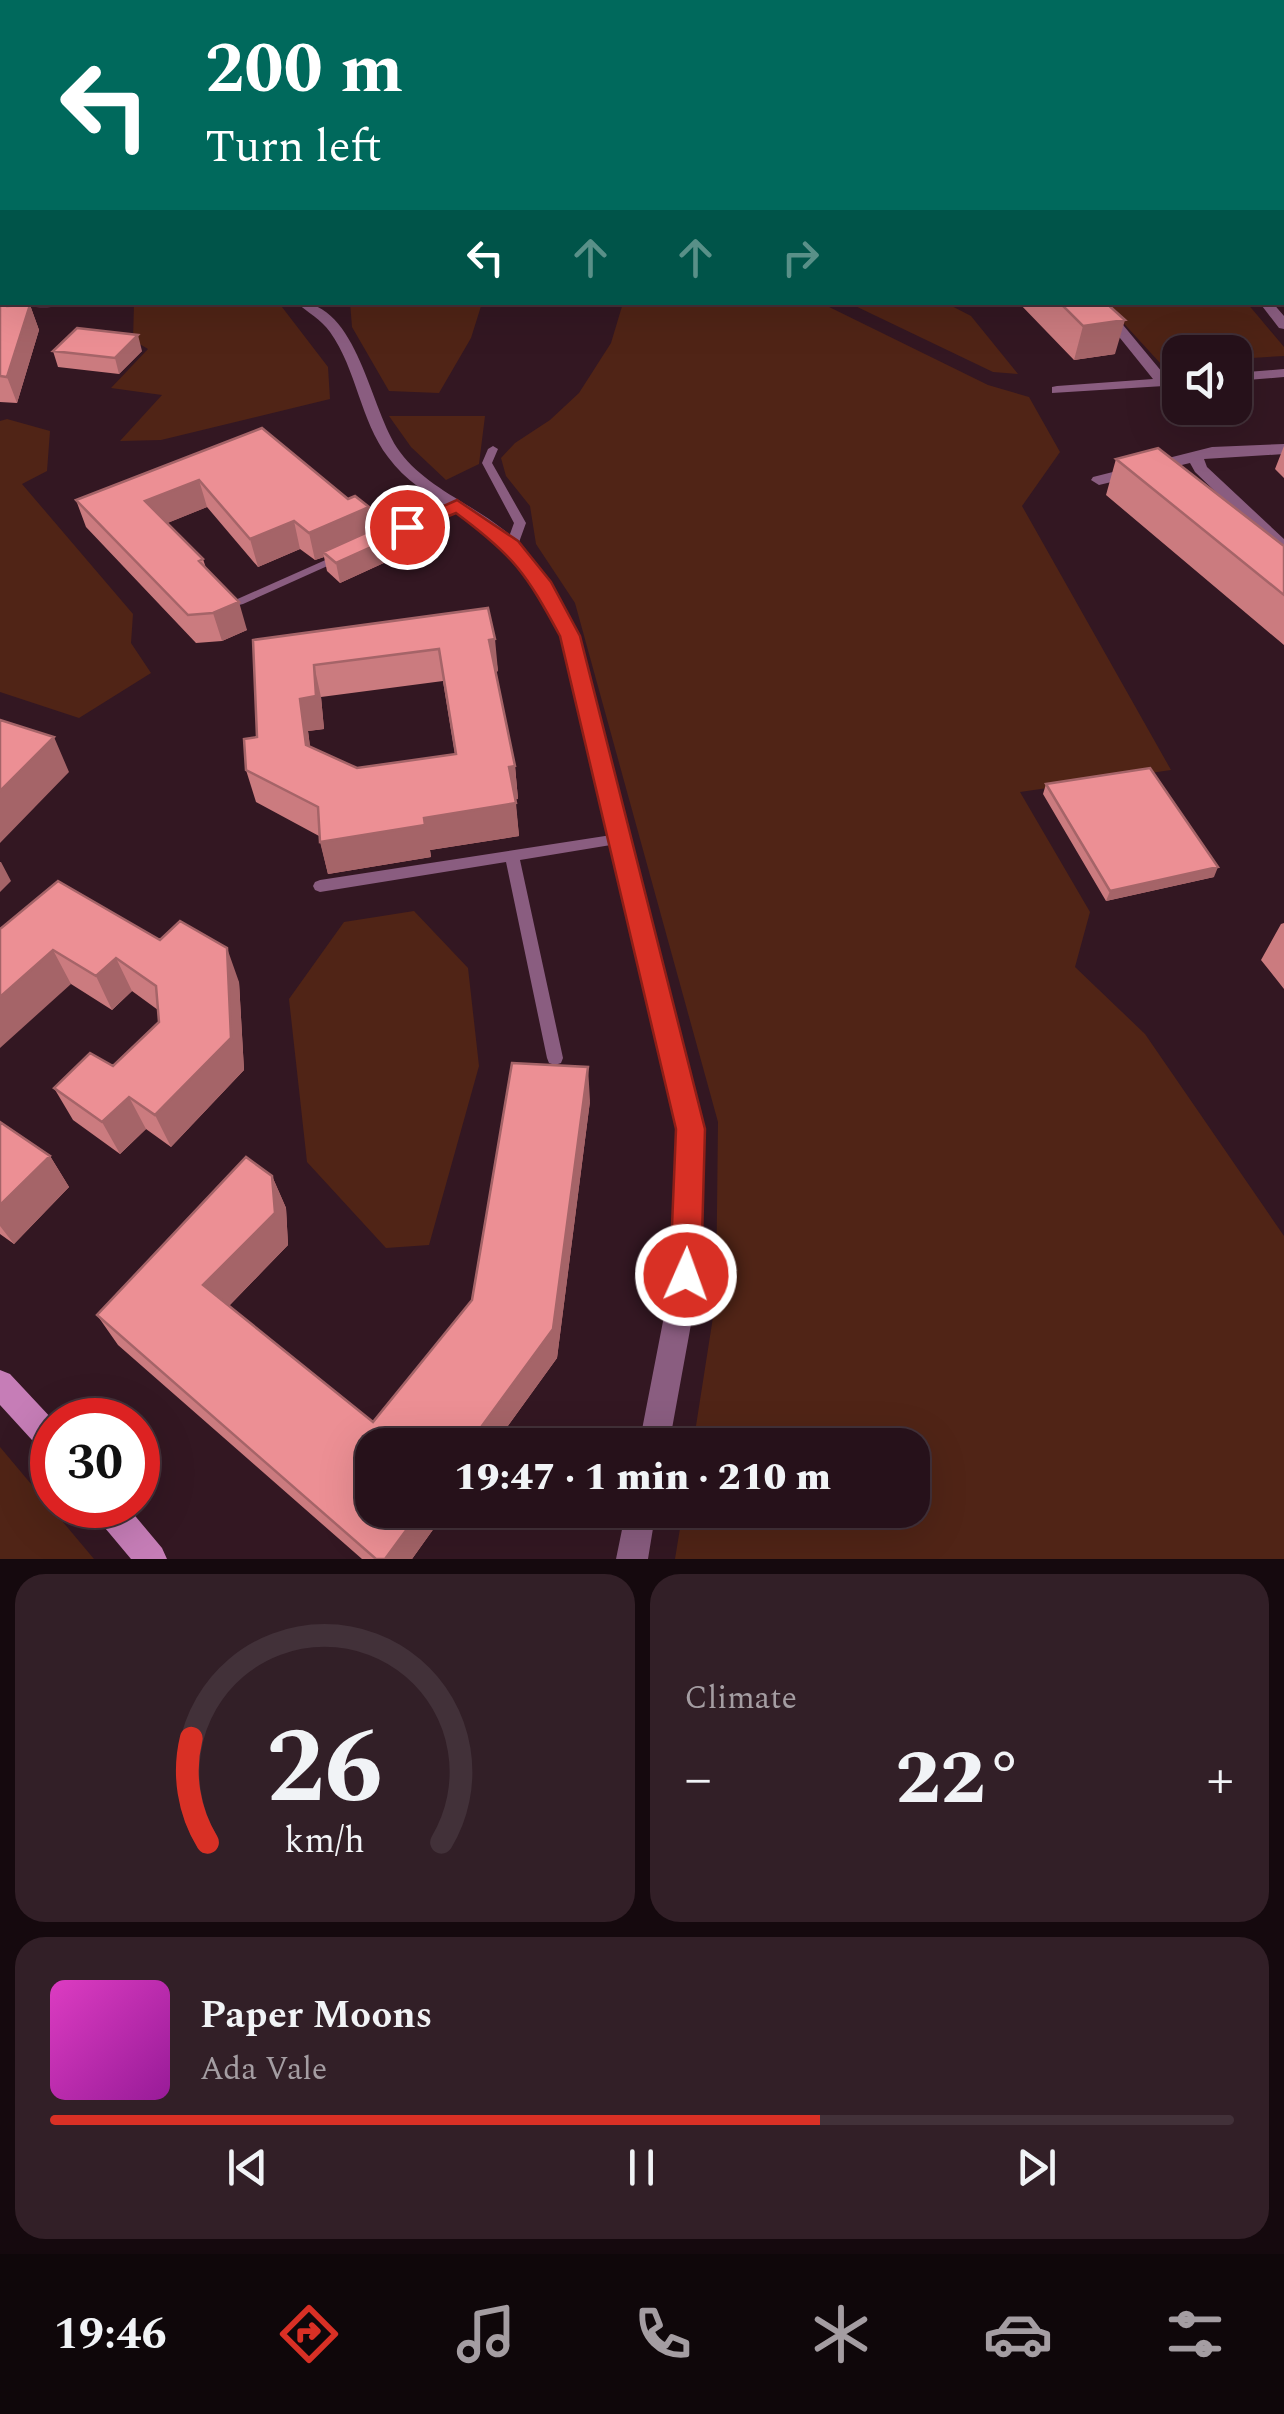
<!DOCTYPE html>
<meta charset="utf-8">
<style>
:root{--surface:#26111a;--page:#321f27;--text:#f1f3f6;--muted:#a49da2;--line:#423139;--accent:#d93025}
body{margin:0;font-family:Spectral,serif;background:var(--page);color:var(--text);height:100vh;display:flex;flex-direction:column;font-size:38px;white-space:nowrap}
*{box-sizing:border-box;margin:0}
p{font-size:32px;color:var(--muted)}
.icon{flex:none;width:55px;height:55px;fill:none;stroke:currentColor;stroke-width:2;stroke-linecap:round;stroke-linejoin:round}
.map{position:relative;height:1559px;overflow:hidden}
.drawer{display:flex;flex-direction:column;gap:15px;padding:15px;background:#15090e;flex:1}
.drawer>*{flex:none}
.banner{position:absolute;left:0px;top:0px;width:1285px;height:305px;box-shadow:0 10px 40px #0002,0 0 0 2px var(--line);background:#00695c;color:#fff;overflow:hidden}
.tools{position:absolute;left:1162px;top:335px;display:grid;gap:20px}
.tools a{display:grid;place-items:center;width:90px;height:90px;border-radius:20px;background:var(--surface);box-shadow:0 10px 40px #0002,0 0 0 2px var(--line);font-size:50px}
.speed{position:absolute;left:30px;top:1398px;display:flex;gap:20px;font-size:50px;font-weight:700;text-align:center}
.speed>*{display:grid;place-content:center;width:130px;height:130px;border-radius:50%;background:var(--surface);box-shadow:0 10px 40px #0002,0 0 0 2px var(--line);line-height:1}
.speed .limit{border:15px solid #d22;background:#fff;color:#111}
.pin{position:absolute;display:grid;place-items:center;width:85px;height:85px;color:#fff;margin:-42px;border:5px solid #fff;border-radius:50%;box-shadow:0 2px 10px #0007}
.me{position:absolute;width:110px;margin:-55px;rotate:2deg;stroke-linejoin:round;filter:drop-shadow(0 0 8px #0008)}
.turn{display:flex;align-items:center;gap:35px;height:210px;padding:0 40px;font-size:45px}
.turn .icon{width:130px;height:130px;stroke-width:2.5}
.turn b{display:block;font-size:70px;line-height:85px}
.lanes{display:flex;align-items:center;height:95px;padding:0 40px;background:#0003;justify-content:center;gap:50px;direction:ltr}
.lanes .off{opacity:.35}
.big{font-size:75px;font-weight:800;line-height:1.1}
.drawer .card{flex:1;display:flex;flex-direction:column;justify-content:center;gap:15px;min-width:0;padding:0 35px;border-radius:30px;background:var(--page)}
.drawer .dial{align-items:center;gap:0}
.dial svg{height:260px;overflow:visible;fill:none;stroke:var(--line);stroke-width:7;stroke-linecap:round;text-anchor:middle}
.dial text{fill:var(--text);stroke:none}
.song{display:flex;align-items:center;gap:30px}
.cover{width:120px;height:120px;border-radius:15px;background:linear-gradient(135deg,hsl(310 70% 55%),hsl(300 70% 35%))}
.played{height:10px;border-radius:5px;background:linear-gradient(90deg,var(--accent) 65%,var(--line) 65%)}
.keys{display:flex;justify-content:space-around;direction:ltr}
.heat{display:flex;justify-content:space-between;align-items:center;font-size:55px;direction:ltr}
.drawer .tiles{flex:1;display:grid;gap:15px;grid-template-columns:1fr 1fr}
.card:last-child{grid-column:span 2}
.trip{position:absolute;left:355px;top:1428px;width:575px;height:100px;border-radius:30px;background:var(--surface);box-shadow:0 10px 40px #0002,0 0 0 2px var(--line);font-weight:800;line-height:100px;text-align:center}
.menu{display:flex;height:160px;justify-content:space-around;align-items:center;background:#0f070a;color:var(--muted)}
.menu .icon{width:70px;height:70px}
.menu .selected{color:var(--accent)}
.menu b{font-size:45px;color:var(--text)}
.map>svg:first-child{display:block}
.green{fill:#502416}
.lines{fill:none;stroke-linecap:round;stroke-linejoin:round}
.lane{fill:#8a5d80;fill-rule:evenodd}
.street{fill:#8a5d80;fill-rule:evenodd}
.secondary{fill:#c67db7;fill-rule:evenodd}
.wall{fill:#cb7b7f;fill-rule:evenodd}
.shaded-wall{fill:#a56468}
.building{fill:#ec8f94;stroke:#a56468;stroke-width:2.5;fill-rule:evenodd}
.route{fill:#d93025;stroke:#8d1f18;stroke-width:2.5}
</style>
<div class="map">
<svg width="1284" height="1559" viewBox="0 0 1284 1559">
<rect width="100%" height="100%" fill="#331722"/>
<path class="green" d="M0 0H919L922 2H2L0 155Z
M350 302H482V303L471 338 439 393 389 391 352 327Z
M260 303 282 307 328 367 330 399 161 440 120 441 162 395 111 388 148 349 133 340 134 304Z
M623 303H821L988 385 1029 397 1060 452 1022 506 1171 770 1020 792 1090 912 1075 967 1145 1034 1284 1236V1559H675L683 1510H912V1445H693L716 1298 718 1122 575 603 536 544 530 506 506 476 501 458 515 443 550 420 579 393 611 343Z
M849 303H946L971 316 1018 374 993 372Z
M1105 303H1247L1284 347V356L1235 359V352H1180V362L1161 364Z
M389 416H485L479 464 446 480 411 447Z
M7 419 50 431 47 471 22 484 133 614 131 643 151 673 79 718 0 692V421Z
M414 911 468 968 479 1066 429 1245 386 1248 307 1162 289 999 344 922Z
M0 1447 94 1559H0Z"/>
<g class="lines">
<path class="lane" d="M493 446 498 449 492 463 526 523 518 545 512 548 506 545 514 523 482 463 488 449Z
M457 502 461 503V507L381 542H373L371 540Z
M339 554 345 557 343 559 243 604 239 605 233 601Z
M618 834 623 835 625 839 623 843 520 860 563 1058 561 1063 555 1065 549 1063 547 1058 506 862 320 892 315 890 313 886 315 882 320 880Z"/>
<path class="street" d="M17 302H70C58 309 29 309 17 302Z
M296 302C359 302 369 410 400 452 426 487 470 503 504 530 539 557 558 598 579 636L703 1129 700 1275 669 1445H639L672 1275 677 1129 561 636C542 600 525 562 492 536 458 509 414 493 388 457 360 420 357 370 330 332 321 319 308 313 296 302Z
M1091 302H1104L1167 378 1180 377V385L1052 393V387L1057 386 1153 379Z
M1259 302H1272L1284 316V329L1279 328Z
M1284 369V377L1235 381V373Z
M1284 444V454L1204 459 1207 467 1284 539V553L1278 552 1195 472 1190 463 1099 485 1091 480 1093 477 1212 447Z
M626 1510H656L648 1559H616Z"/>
<path class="secondary" d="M0 1370 10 1374 53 1420 52 1456 42 1451 0 1405Z
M91 1505H126L162 1548 167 1559H131L95 1516Z"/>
</g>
<path class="wall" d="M951 0H1054L1058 2H954Z
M1125 0H1284V84L1282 83V2H1130Z
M0 294 7 306 30 305 39 330 17 403 0 402Z
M1018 302H1105L1115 354 1074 360Z
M53 351H142L119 374 58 367Z
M262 428 348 499 369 507 373 530 399 556 340 583 327 571 324 557 315 560 300 549 258 567 207 507 167 523 203 559 206 568 247 630 222 641 196 643 86 527 76 500Z
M1284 446V478L1275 469Z
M1116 459 1284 546V645L1106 495Z
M488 608 498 671 496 672 515 766 518 799H515L519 836 430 850 431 857 328 874 319 836 256 802 246 770 257 737 253 640ZM443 681 455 754 357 768 310 747 308 731 324 729 321 697Z
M1046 784 1214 877 1106 901 1043 794Z
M1284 923V989L1261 960 1281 924Z
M0 929 160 940 239 982 244 1070 171 1147 146 1129 120 1154 73 1120 54 1088 113 1066 159 1022 158 1010 132 991 112 1010 71 984Z
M590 1101 557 1358 494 1445H372L447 1510 412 1559H362L118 1345 97 1315 272 1176 286 1208 288 1245 229 1306 373 1422 472 1300Z
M0 1122 50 1156 69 1187 14 1244 0 1234Z"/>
<path class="shaded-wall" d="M2 249V273L0 274V250Z
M30 305 39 330 17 403 7 377Z
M1125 320 1115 354 1074 360 1083 326Z
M138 335 142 351 119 374 115 358Z
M199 480 207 507 153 529 145 501Z
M369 507 374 535 323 552 324 557 315 560 309 533Z
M294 521 300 549 258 567 250 539Z
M396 536 399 556 340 583 336 563Z
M239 602 247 630 222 641 213 613Z
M495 639 498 671 493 672 489 640Z
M314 665 321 697 324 729 308 731 314 777 306 745 300 699Z
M54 737 69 772 0 843V791Z
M515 766 518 799 512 800 509 767Z
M516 803 519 836 430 850 431 857 328 874 320 842 424 818Z
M1 862 11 881 0 892V862Z
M1218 867 1214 877 1106 901 1110 891Z
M227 948 239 982 244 1070 171 1147 155 1115Z
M53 950 71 984 0 1048V997Z
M116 958 132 991 112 1010 96 976Z
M588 1067 590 1101 557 1358 494 1445H468Z
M129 1097 146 1129 120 1154 102 1122Z
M50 1156 69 1187 14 1244 0 1226V1205Z
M272 1176 286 1208 288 1245 220 1315 203 1285Z
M421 1510H447L412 1559H385Z"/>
<path class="building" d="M972 0H1054L1058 2H975Z
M1146 0H1284V15H1282V2H1150Z
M1282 15 1284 26V70L1282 69Z
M0 155 2 156V249L0 250Z
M0 294 2 298V302H5L7 306 30 305 7 377 0 376Z
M1059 302H1105L1125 320 1083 326Z
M77 328 138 335 115 358 53 351Z
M262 428 348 499 355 496 369 507 309 533 294 521 250 539 199 480 145 501 203 559 199 561 239 602 213 613 188 615 76 500Z
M1158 448 1284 546V595L1116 459Z
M383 525 396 536 336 563 323 552Z
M488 608 495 639 489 640 515 766 509 767 516 803 424 818 425 825 320 842 318 807 246 770 244 739 257 737 253 640ZM439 649 456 754 357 768 306 745 300 699 316 696 314 665Z
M0 720 54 737 0 791Z
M1150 768 1218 867 1110 891 1046 784Z
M58 881 160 940 180 921 227 948 231 1038 155 1115 129 1097 102 1122 54 1088 90 1053 113 1066 159 1022 156 986 116 958 96 976 53 950 0 997V929Z
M512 1063 588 1067 553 1329 468 1445H372V1510H421L385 1559H376L97 1315 246 1157 272 1176 275 1213 203 1285 373 1422 472 1300Z
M0 1122 50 1156 0 1205Z"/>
<path class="route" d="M457 500 518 541 551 582 580 636 705 1129 701 1275 697 1285 686 1290 675 1285 670 1275 676 1129 560 636C526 573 514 556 456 513L407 533 397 527Z"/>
</svg>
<div class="tools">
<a><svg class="icon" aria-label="sound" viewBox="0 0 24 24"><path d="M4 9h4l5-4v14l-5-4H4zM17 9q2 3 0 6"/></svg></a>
</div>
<div class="speed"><div class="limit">30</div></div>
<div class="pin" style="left:407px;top:527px;background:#d93025"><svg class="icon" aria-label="arrive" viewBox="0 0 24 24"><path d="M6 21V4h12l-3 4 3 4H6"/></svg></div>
<svg class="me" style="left:686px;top:1275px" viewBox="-20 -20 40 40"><circle r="17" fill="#d93025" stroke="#fff" stroke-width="3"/><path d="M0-11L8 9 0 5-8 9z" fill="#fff"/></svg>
<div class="trip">19:47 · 1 min · 210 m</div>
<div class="banner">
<div class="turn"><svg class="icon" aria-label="left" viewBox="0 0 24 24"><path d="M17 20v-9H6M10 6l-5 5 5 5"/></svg><div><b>200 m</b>Turn left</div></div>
<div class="lanes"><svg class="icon" aria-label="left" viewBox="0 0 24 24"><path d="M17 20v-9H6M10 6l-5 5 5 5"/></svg><svg class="icon off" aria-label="ahead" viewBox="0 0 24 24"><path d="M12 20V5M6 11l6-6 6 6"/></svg><svg class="icon off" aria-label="ahead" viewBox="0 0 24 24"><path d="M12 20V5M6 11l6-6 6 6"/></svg><svg class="icon off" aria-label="right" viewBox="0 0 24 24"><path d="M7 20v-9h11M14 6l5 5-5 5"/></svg></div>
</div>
</div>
<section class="drawer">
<div class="tiles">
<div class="card dial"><svg viewBox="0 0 100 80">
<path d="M14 69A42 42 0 1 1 86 69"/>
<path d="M14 69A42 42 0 0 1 9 37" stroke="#d93025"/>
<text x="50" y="56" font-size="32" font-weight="700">26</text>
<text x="50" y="72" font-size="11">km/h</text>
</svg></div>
<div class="card"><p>Climate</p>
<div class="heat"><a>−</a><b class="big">22°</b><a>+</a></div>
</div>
<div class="card">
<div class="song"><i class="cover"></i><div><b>Paper Moons</b><p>Ada Vale</p></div></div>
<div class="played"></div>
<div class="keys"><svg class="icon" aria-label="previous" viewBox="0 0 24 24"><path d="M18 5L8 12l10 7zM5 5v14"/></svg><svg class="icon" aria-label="pause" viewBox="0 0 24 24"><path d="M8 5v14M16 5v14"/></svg><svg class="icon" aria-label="next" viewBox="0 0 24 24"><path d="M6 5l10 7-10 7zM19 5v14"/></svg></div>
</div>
</div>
</section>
<nav class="menu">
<b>19:46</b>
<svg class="icon selected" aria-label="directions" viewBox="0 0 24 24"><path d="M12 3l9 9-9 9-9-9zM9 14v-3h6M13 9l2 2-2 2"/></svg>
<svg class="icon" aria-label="music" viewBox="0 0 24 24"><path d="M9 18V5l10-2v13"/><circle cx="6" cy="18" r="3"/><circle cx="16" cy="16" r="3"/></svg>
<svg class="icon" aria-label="phone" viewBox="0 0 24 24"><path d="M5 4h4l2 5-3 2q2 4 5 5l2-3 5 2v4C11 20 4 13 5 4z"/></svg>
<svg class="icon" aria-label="climate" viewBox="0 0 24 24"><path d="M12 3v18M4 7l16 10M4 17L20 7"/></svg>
<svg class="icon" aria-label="car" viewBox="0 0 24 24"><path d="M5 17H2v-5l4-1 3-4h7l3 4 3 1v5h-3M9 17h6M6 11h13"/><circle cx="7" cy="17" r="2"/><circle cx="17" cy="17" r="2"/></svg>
<svg class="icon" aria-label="filters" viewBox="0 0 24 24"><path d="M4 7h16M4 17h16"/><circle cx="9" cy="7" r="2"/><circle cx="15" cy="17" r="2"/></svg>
</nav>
